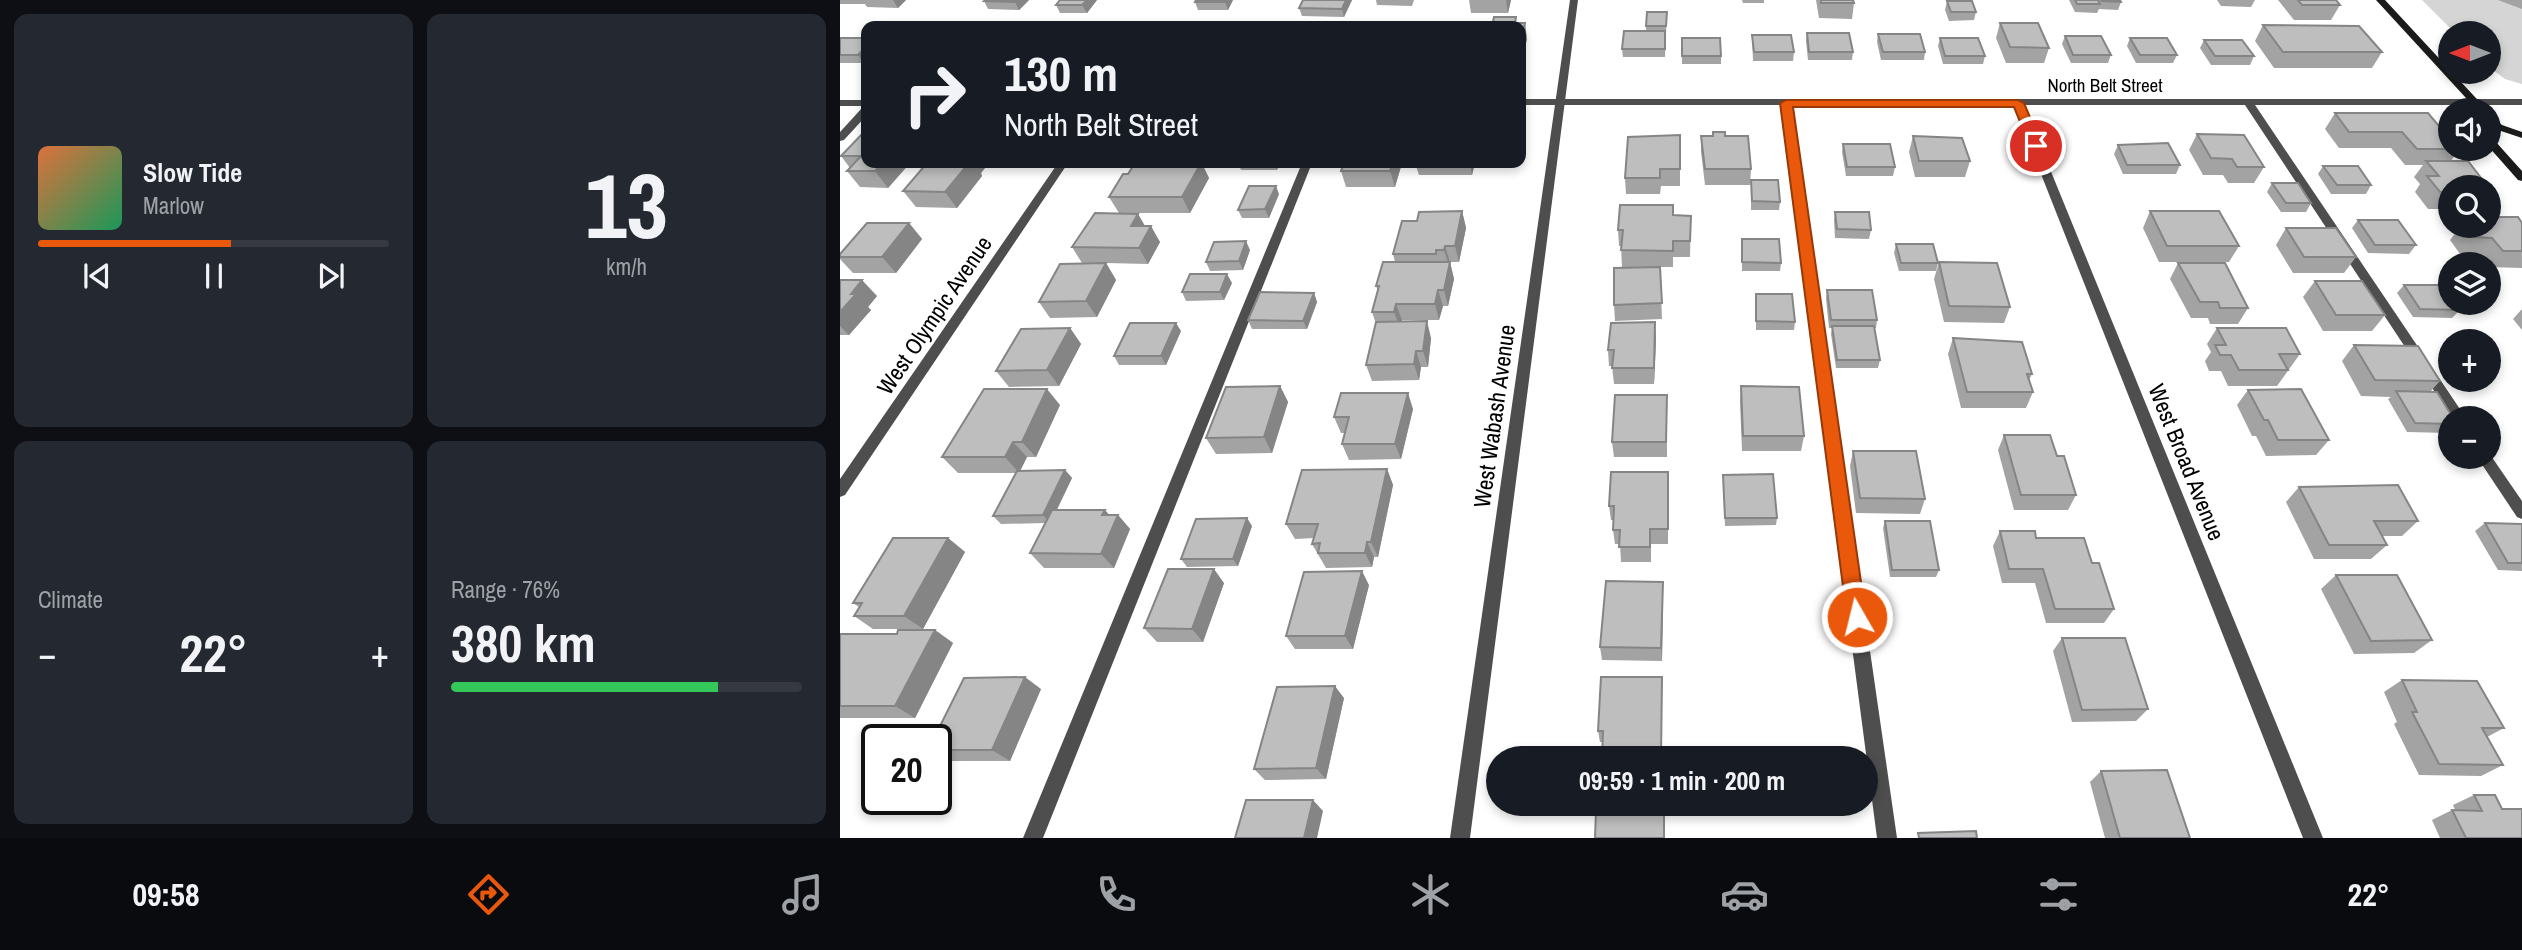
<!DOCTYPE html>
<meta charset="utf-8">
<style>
:root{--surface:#171b24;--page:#242831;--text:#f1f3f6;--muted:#9ea1a6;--line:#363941;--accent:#ea580c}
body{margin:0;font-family:"Archivo Narrow",sans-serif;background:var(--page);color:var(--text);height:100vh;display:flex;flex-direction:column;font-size:26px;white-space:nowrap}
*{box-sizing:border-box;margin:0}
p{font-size:23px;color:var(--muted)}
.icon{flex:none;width:38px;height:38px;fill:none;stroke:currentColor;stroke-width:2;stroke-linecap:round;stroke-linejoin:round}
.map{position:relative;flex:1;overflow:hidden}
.sheet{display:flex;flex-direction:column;gap:14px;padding:14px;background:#0d0f14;width:840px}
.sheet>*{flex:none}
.banner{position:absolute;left:21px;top:21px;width:665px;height:147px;border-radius:14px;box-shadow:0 4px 10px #0003;background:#171b24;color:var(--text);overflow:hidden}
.needle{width:46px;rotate:270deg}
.controls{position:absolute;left:1598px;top:21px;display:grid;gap:14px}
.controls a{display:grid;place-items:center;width:63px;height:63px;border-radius:50%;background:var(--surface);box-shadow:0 4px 10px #0003;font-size:35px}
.speed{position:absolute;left:21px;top:724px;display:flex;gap:14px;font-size:35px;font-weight:700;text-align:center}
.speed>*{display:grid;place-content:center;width:91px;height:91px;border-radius:50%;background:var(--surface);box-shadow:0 4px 10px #0003;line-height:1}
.speed .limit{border:4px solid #111;border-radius:10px;background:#fff;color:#111}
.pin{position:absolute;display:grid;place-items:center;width:60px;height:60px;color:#fff;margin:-30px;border:4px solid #fff;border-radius:50%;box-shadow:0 2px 7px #0007}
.me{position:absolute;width:77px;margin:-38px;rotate:352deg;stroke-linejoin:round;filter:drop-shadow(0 0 5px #0008)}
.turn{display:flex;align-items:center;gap:24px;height:147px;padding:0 28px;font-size:32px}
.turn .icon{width:91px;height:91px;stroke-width:2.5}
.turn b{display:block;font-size:49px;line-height:60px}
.big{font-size:52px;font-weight:800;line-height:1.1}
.sheet .widget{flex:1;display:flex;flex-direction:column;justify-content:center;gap:10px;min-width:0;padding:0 24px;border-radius:14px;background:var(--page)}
.sheet .dial{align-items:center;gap:0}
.dial b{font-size:91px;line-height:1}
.song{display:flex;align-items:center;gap:21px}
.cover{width:84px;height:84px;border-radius:10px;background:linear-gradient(135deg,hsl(20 70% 55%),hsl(150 70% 35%))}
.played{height:7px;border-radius:4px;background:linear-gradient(90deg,var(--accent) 55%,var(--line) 55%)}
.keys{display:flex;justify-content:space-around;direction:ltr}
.heat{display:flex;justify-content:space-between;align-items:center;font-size:38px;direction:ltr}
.charge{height:10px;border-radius:5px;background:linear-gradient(90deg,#34c759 76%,var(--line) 0)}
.sheet .tiles{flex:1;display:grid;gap:14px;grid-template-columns:repeat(2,1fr)}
.trip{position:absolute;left:646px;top:746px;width:392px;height:70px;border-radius:35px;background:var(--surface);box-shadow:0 4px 10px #0003;font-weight:800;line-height:70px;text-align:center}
.dock{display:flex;height:112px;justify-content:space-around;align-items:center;background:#090b0e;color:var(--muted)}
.dock .icon{width:49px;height:49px}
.dock .active{color:var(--accent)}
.dock b{font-size:32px;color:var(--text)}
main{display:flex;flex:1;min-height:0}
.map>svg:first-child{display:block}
.green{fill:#d5d5d5}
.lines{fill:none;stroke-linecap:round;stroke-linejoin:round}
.service{fill:#4e4e4e;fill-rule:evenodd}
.minor{fill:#4e4e4e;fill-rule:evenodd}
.tertiary{fill:#4e4e4e;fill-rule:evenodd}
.secondary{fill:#1b1b1b;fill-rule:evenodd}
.wall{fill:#a3a3a3}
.shaded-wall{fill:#858585}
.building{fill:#bebebe;stroke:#858585;stroke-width:2}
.route{fill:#ea580c;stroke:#983908;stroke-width:2}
.labels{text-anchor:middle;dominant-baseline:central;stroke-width:5;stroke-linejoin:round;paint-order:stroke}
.far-street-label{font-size:19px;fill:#000;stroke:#fff}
.street-label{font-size:23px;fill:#000;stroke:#fff}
</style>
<main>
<section class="sheet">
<div class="tiles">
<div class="widget">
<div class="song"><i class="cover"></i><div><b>Slow Tide</b><p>Marlow</p></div></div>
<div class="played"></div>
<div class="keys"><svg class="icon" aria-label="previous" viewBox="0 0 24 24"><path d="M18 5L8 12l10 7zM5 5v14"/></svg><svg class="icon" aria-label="pause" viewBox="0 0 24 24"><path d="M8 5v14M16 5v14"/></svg><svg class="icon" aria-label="next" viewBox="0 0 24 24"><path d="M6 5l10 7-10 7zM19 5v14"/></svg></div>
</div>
<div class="widget dial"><b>13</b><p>km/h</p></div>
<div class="widget"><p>Climate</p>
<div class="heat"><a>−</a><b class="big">22°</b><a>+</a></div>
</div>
<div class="widget"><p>Range · 76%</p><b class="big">380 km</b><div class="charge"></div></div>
</div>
</section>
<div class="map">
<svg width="1682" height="838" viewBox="0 0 1682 838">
<rect width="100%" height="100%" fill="#fff"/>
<path class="green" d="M1582 0H1682V84L1665 79 1649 67 1648 33H1615Z"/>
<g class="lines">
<path class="service" d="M1408 99 1413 102 1626 418H1612L1403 102Z
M946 100 951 103 1057 838H1037L941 103Z
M26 107V116L4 140 0 141V132L22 108Z
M462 163H472L203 838H183Z
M1649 453 1682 501V519L1677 517 1637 457H1648Z"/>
<path class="minor" d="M730 0H738L630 838H610Z
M1178 100 1183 103 1483 838H1463L1173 103Z
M218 163H228L5 495 0 497V479Z"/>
<path class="tertiary" d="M681 99H1682V105H681Z
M0 100H26V106H0Z"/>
<path class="secondary" d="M1536 0H1545L1647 110H1637Z
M1648 114 1662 125 1682 132V138L1661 131 1655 141 1682 171V181L1678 180 1648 146V134L1653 127 1648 123Z"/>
</g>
<path class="wall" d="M0 0H66L58 8 27 7 25 4H0Z
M189 0 179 10 148 9 144 1Z
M257 0 247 13H220L216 5Z
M393 0 388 10H358L355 2Z
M512 0 504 17 462 16 459 8Z
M536 0H574L572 6 537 5Z
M629 0H671L668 13H631Z
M902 0H924V3H903Z
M976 0H1013L1014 3 1012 19 979 18Z
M1229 0H1280L1281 2 1278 10 1259 9 1257 13 1235 12Z
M1377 0H1415L1411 7 1381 6Z
M1438 0H1496L1500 5 1491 20H1454Z
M1658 0H1682V9Z
M1107 1 1136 12 1134 20 1109 21 1105 10Z
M827 12 825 57H783L782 49 806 31V26Z
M1160 23 1209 48 1204 63H1166L1156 38Z
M1423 25 1542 52 1532 68H1434L1415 41Z
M967 33 1013 52 1012 60H968L966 41Z
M1038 34 1085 52 1084 60H1041L1037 42Z
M912 35 954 52 953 61H913Z
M1225 36 1271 55 1268 63H1231L1222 44Z
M0 38H26V61L24 63H0Z
M842 38 881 56V64H842Z
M1100 38 1145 56 1143 64H1103L1098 46Z
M1290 38 1337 55 1333 63H1296L1287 46Z
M1364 40 1414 56 1410 65H1371L1360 48Z
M1495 113H1588L1619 149 1611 161 1610 214 1606 209H1588L1575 192 1580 184 1574 177 1583 165H1565L1551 148H1499L1485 129Z
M24 132 70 163 48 188 20 187 7 171 10 168 1 156Z
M1357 134 1424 167 1414 183H1388L1383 175H1363L1349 150Z
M840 135V186H821L820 194H786L785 178Z
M861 136H885L911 169 910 185H865L861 152Z
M1073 136 1130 161 1125 177H1075L1069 152Z
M1003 144 1055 167 1053 176H1006L1002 152Z
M1278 145 1340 165 1336 174H1283L1274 154Z
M78 163H149L141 173 142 176 117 208 76 207 63 191 82 168Z
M295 163H362L369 178 350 213H279L269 197 288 174Z
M398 163H440L437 170H401Z
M562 163 555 187H506L501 171Z
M575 163H635L632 175H579Z
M1483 166 1531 185 1526 194H1491L1478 174Z
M911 180 940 202 939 210H911Z
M1432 183 1471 203 1466 212H1441L1427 192Z
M439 194 429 218H402L398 210Z
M622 211 626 228 619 262H610L614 279 608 306H603L599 320H562L561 322 591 338 588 367H581L579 380 532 381 526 365 536 324 532 312 538 291 536 286 555 262 553 254 577 221Z
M1310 211 1399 246 1389 262H1319L1303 228Z
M995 212 1031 230 1029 239 995 238 994 220Z
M298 214 305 226 320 242 308 264 266 263 276 280 257 317 210 318 199 302 264 263H242L232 247Z
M833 215 851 216 850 257H833V267H820L822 319 775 321 774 305 812 267H782L781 246H779L778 230Z
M1518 220 1576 245 1569 254 1528 253 1512 228Z
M69 223 82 239 56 273H13L0 259V254Z
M1682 223V268L1648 267V264H1646L1638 254H1620L1610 240 1621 226H1648Z
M1446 228 1516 257 1504 273H1453L1436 245Z
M902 239 941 263 940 271H902Z
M1056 244 1098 263 1096 271H1059L1054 253Z
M410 250 403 270 370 271 366 262Z
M1099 262 1170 307 1164 323 1104 322 1094 279Z
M1338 263 1408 308 1398 324H1370L1368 318H1351L1330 279Z
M0 280 37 296 28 307 31 310 9 335H0Z
M1475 281 1545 315 1532 331H1483L1463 297Z
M392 283 384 300 346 301 342 292Z
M1564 285 1620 310 1612 318 1573 317 1557 293Z
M987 290 1037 320 1036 328H1034L1040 360 1038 368H996L991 334 992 328H989L986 299Z
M474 293 477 302 467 329H412L408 320Z
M916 294 955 322 954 330H916Z
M1682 309V330L1673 319Z
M230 328 241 344 219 386 169 387 156 371Z
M1377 328 1460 354 1437 386H1388L1381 371H1369L1365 361 1371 352 1367 344Z
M341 331 326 365H279L274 356Z
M816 338 814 384H774L772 366H769L768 350Z
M1113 338 1192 374 1189 380 1193 392 1186 408H1121L1108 354Z
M1514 345 1600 381 1590 392 1610 418V431L1609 433 1567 432 1548 399 1551 397 1521 396 1502 361Z
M440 386 448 402 432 453 376 454 366 438Z
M901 386 964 436 961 451H902L900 402Z
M1408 390 1489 440 1476 455 1426 456 1416 436H1412L1397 405Z
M827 395V457H774L772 442Z
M220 405 196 457H187L180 471 225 470 232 478 217 510H265L269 515H278L290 529 274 568H204L190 553 205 523 161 524 153 516 176 473H118L102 457Z
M573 409 561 459 509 460 502 444 505 433H501L494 417Z
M1164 435 1217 456 1236 495 1228 510H1174L1158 450Z
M1013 451 1085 499 1080 514 1016 513 1010 466Z
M547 469 553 485 538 557H534L532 567 486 568 472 544 474 538 455 539 446 524Z
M828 472V544H811V562H781L780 544H775L773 530 774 520H771L769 506Z
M883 475 937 518 936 525 885 526Z
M1459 487 1578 521 1562 536H1542L1547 545 1531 559H1474L1446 502Z
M1045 521 1099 570 1096 577H1050L1043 528Z
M1645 523 1682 525V571L1658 570 1635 531Z
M412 526 398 566 347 567 341 559Z
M1160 531 1196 538 1252 563 1274 609 1264 623H1206L1195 583H1162L1153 546Z
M108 538 125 552 83 629H33L14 616 19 607 13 603Z
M1496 575 1592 640 1574 653 1514 654 1481 589Z
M384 583 363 642H317L304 628Z
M529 585 513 649H455L446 636Z
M823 596 822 661 762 660 760 647Z
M95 630 113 643 75 718H0V634H57Z
M1222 638 1308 709 1296 721 1232 722 1213 651Z
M1562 680 1664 728 1647 737 1663 765 1641 776 1579 775 1554 724 1557 722 1544 692Z
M201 689 170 761H108L96 755V740Z
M822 690V758H762L763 742H760L758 731Z
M504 698 486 779 425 780 414 769Z
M1261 771 1350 838H1265L1250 782Z
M1634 795 1662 809 1682 838H1600L1592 820 1612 810H1615L1613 805Z"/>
<path class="shaded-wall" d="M53 0H66L58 8Z
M177 0H189L179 10 175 2Z
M247 0H257L247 13 242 5Z
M386 0H393L388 10 385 2Z
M506 0H512L504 17 502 9Z
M666 0H671L668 13Z
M685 23 687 39 682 63 681 42Z
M26 47V61L24 63 18 55Z
M43 163H70L48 188 35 171Z
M129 163H149L141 173 142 176 117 208 105 192Z
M361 163 369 178 350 213 342 197Z
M435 163H440L437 170Z
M553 163H562L555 187 550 171Z
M630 163H635L632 175Z
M436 186 439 194 429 218 425 209Z
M622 211 626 228 619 262 615 246Z
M298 214 307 230 291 226Z
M69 223 82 239 56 273 42 257Z
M311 226 320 242 308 264 299 248Z
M406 241 410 250 403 270 399 261Z
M605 246 610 262 609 266 604 250Z
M610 262 614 279 608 306 604 290Z
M266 263 276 280 257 317 246 301Z
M387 274 392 283 384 300 380 292Z
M22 280 37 296 28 307 31 310 9 335 0 326V312L11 294Z
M598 290 603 306 599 320 595 304Z
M474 293 477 302 467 329 463 321Z
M556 304 562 320 560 328 554 312Z
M587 321 591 338 588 367 583 351Z
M815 322 816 338 814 384V368Z
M336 323 341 331 326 365 321 356Z
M230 328 241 344 219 386 207 370Z
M576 351 581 367 579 380 574 364Z
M440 386 448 402 432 453 424 437Z
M207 389 220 405 196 457 182 442Z
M568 393 573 409 561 459 555 444Z
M173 442 187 457 179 473 165 457Z
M547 469 553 485 538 557 531 542Z
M225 470 232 478 210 523 203 515Z
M265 510 275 522 278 515 290 529 274 568 261 554 262 515Z
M407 518 412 526 398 566 393 559Z
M108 538 125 552 83 629 64 616Z
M527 542 534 557 532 567 525 553Z
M374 569 384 583 363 642 352 629Z
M522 571 529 585 513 649 505 636Z
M823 582V596L822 661 821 648Z
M95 630 113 643 75 718 55 706Z
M185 677 201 689 170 761 152 750Z
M495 686 504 698 486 779 476 768Z
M473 800 483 811 477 838H464Z"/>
<path class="building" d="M145 0H177L175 2 144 1Z
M220 0H247L242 5H216Z
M356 0H386L385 2H355Z
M463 0H506L502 9 459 8Z
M981 0H1013L1014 3H981Z
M1235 0H1258L1260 4H1237Z
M1261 0H1280L1281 2 1262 1Z
M1458 0H1496L1500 5H1462Z
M1107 1H1132L1136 12H1111Z
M807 12H827L826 26H806Z
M654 17H676L675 23H685L681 42V26H652Z
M1160 23H1198L1209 48 1170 47Z
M565 24H590V26H564Z
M1423 25 1519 26 1542 52H1443Z
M784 31H825V49H782Z
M967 33H1009L1013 52H969Z
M1038 34H1080L1085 52H1043Z
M912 35H951L954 52H914Z
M1225 36H1261L1271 55H1233Z
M0 38H26V47L18 55H0Z
M842 38H880L881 56H842Z
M1100 38H1138L1145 56H1105Z
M1290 38H1327L1337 55H1300Z
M1364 40H1402L1414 56H1375Z
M1495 113H1588L1610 139V149H1619H1577L1562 132H1509Z
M24 132H26V163H43L35 171H7L21 156H1Z
M873 132H885V136H908L911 169H865L861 136H873Z
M1357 134 1404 135 1424 167H1397L1392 159 1371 158Z
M840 135V169H820V178H785L788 137Z
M1073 136 1122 138 1130 161H1079Z
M1328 143 1340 165H1287L1278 145Z
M1003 144H1050L1055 167H1007Z
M1586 161H1628L1648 187H1610V192H1600L1587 176H1599Z
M87 163H129L105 192 63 191Z
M295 163H361L342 197H269L283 174H288Z
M504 163H553L550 171H501Z
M1483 166H1518L1531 185H1497Z
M911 180H938L940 202 912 201Z
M1432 183H1458L1471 203H1446Z
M409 186H436L425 209 398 210Z
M780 205H833V215L851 216 850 241H833V251L781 250 783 230H778Z
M622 211 615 246H605L604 250H596V254H553L562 221H577L579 212Z
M1310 211H1379L1399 246H1327Z
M995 212H1029L1031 230 997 229Z
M255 213 298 214 291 226H311L299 248 232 247Z
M1648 217H1678L1682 223V251H1663L1652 238 1634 237 1624 226H1648Z
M1518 220H1558L1576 245H1535Z
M27 223H69L42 257H0V254Z
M1446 228H1496L1516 257H1464Z
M902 239H939L941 263 902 262Z
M406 241 399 261 366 262 374 242Z
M1056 244H1093L1098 263H1061Z
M543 262H610L604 290H598L595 304H556L554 312H532L539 286H536Z
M1099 262 1157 263 1170 307 1109 306Z
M266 263 246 301 199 302 220 264Z
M1338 263H1385L1408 308H1380L1378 302H1360Z
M820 267 822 303 774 305V268Z
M350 274H387L380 292H342Z
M0 280H22L11 294H16L0 312Z
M1475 281H1522L1545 315H1496Z
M1564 285H1602L1610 296V303H1615L1620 310 1580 309Z
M987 290H1032L1037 320H991Z
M420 292 474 293 463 321 408 320Z
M916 294H952L955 322 916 321Z
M587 321 583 351H576L574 364 526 365 536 322Z
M815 322 814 368H772L774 350H768L771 323Z
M290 323H336L321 356H274Z
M992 326H1034L1040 360H997Z
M230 328 207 370 156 371 181 329Z
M1377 328H1446L1460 354H1439L1448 370H1399L1391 355H1380L1375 345H1386Z
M1113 338 1182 342 1192 374H1187L1193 392H1127Z
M1514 345 1578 346 1600 381 1535 380Z
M440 386 424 437 366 438 386 387Z
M901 386 959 387 964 436H903Z
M144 389H207L182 442H173L165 457H102Z
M1461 389 1489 440H1438L1428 420H1424L1408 390Z
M1556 391 1597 392 1613 418H1610V424L1575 423Z
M501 393H568L555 444H502L509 417H494Z
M775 395H827L826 442H772Z
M1164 435H1210L1217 456H1224L1236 495H1181Z
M1013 451H1076L1085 499 1020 498Z
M547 469 531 542H527L525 553H478L480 543 472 544 478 524H446L462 470Z
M225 470 203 515 153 516 177 471Z
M771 472H828V529H810V547H779L780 530H773L774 506H769Z
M933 474 937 518H885L883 475Z
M1558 485 1578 521H1534L1547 545H1489L1459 487Z
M212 510H265L262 515H278L261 554 190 553Z
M407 518 393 559H341L356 519Z
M1045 521H1090L1099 570H1052Z
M1645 523 1682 524V563H1668Z
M1160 531H1195L1196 538H1244L1252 563H1259L1274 609H1215L1203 569H1169Z
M53 538H108L64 616H14L22 603H13Z
M328 569H374L352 629 304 628Z
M522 571 505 636H446L464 572Z
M1496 575H1557L1592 640 1531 641Z
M766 581 823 582 821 648 760 647Z
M58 630H95L55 706H0V634H57Z
M1222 638H1285L1308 709 1242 710Z
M185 677 152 750H96V740H93L124 678Z
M761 677H822L821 758H762L763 731H758Z
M1562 680 1637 681 1664 728H1642L1663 765 1599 764 1572 712H1577Z
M495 686 476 768 414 769 437 687Z
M1327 770 1350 838H1280L1261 771Z
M1634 795H1655L1662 809H1682V838H1626L1612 810 1642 811Z
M406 800H473L464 838H395Z
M756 810H824V838H755Z
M1136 831 1137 838H1079L1078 833Z"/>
<path class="route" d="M1178 100 1184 103 1202 146 1200 148 1190 146 1174 107H953L1026 617 1023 623 1017 626 1010 623 1007 617 940 103 946 100Z"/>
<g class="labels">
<g class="far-street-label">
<text x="1265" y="85">North Belt Street</text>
</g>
<g class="street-label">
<text transform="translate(94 315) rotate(-56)">West Olympic Avenue</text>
<text transform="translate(654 416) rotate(-82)">West Wabash Avenue</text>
<text transform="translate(1347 462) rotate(68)">West Broad Avenue</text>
</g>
</g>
</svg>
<div class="controls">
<a><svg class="needle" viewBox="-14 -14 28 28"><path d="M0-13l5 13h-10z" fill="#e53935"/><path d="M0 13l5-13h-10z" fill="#9ea1a6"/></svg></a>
<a><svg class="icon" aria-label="sound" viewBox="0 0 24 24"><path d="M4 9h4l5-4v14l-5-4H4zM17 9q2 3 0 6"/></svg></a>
<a><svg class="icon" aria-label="search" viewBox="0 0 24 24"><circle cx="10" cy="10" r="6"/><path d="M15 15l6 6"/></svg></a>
<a><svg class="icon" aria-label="layers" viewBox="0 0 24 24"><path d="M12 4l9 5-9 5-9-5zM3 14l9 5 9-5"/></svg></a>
<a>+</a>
<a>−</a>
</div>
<div class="speed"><div class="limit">20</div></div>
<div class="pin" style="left:1196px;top:146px;background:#d93025"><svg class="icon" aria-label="arrive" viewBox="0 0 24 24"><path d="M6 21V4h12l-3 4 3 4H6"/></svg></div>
<svg class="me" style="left:1017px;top:617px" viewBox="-20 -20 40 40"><circle r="17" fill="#ea580c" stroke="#fff" stroke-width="3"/><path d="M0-11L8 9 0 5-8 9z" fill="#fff"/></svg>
<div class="trip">09:59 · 1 min · 200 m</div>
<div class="banner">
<div class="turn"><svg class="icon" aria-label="right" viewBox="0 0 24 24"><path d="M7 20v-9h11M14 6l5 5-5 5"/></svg><div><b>130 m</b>North Belt Street</div></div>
</div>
</div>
</main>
<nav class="dock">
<b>09:58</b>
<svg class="icon active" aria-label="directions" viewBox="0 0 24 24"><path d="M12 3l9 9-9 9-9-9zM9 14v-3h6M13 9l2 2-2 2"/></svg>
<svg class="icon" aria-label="music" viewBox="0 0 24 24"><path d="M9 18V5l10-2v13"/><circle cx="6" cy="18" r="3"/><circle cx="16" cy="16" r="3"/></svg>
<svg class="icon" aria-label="phone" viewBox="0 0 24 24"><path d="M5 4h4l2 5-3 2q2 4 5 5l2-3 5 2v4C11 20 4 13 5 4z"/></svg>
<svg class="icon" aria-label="climate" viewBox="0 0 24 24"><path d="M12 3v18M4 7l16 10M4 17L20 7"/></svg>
<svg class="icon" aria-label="car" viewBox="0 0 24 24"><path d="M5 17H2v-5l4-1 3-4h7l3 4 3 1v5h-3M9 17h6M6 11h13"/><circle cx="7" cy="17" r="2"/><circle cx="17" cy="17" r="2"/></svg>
<svg class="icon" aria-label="filters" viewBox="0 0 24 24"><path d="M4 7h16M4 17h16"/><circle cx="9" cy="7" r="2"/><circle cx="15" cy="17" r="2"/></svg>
<b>22°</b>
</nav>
